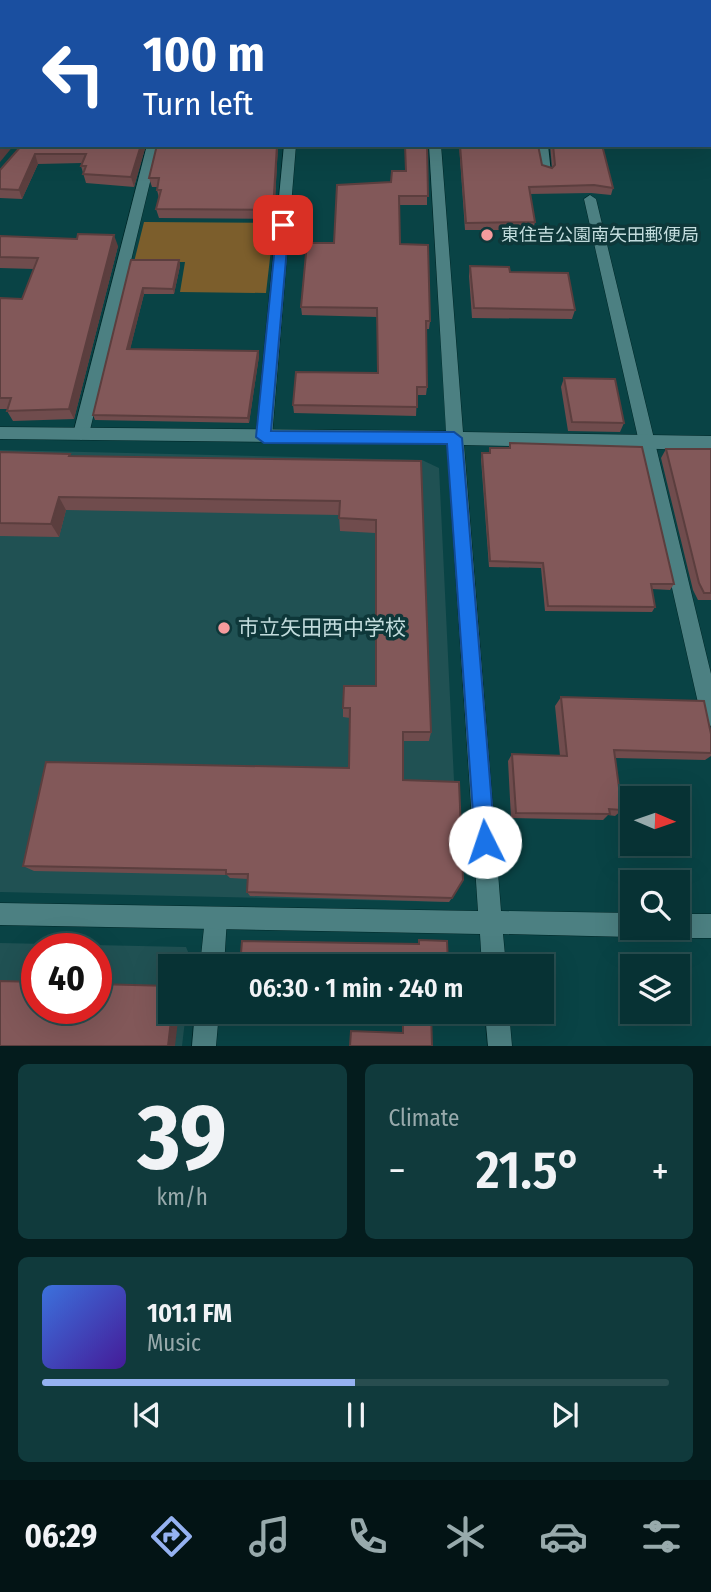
<!DOCTYPE html>
<meta charset="utf-8">
<style>
:root{--surface:#073234;--page:#103a3c;--text:#f1f3f6;--muted:#98aaac;--line:#284d4f;--accent:#95b2f1}
body{margin:0;font-family:"Fira Sans Condensed","Noto Sans JP",sans-serif;background:var(--page);color:var(--text);height:100vh;display:flex;flex-direction:column;font-size:26px;white-space:nowrap}
*{box-sizing:border-box;margin:0}
p{font-size:23px;color:var(--muted)}
.icon{flex:none;width:38px;height:38px;fill:none;stroke:currentColor;stroke-width:2;stroke-linecap:round;stroke-linejoin:round}
.map{position:relative;height:1046px;overflow:hidden}
.side{display:flex;flex-direction:column;gap:18px;padding:18px;background:#041c1d;flex:1}
.side>*{flex:none}
.banner{position:absolute;left:0px;top:0px;width:712px;height:147px;box-shadow:0 7px 28px #0002,0 0 0 2px var(--line);background:#1a4fa0;color:#fff;overflow:hidden}
.needle{width:46px;rotate:92deg}
.tools{position:absolute;left:620px;top:786px;display:grid;gap:14px}
.tools a{display:grid;place-items:center;width:70px;height:70px;border-radius:0px;background:var(--surface);box-shadow:0 7px 28px #0002,0 0 0 2px var(--line);font-size:35px}
.speed{position:absolute;left:21px;top:933px;display:flex;gap:14px;font-size:35px;font-weight:700;text-align:center}
.speed>*{display:grid;place-content:center;width:91px;height:91px;border-radius:50%;background:var(--surface);box-shadow:0 7px 28px #0002,0 0 0 2px var(--line);line-height:1}
.speed .limit{border:10px solid #d22;background:#fff;color:#111}
.pin{position:absolute;display:grid;place-items:center;width:60px;height:60px;color:#fff;margin:-30px;border-radius:14px;box-shadow:0 4px 10px #0006}
.me{position:absolute;width:77px;margin:-38px;rotate:356deg;stroke-linejoin:round;filter:drop-shadow(0 0 5px #0008)}
.turn{display:flex;align-items:center;gap:24px;height:147px;padding:0 28px;font-size:32px}
.turn .icon{width:91px;height:91px;stroke-width:2.5}
.turn b{display:block;font-size:49px;line-height:60px}
.big{font-size:52px;font-weight:600;line-height:1.1}
.side .tile{flex:1;display:flex;flex-direction:column;justify-content:center;gap:10px;min-width:0;padding:0 24px;border-radius:10px;background:var(--page)}
.side .dial{align-items:center;gap:0}
.dial b{font-size:91px;line-height:1}
.song{display:flex;align-items:center;gap:21px}
.cover{width:84px;height:84px;border-radius:10px;background:linear-gradient(135deg,hsl(220 70% 55%),hsl(260 70% 35%))}
.played{height:7px;border-radius:4px;background:linear-gradient(90deg,var(--accent) 50%,var(--line) 50%)}
.keys{display:flex;justify-content:space-around;direction:ltr}
.heat{display:flex;justify-content:space-between;align-items:center;font-size:38px;direction:ltr}
.side .tiles{flex:1;display:grid;gap:18px;grid-template-columns:1fr 1fr}
.tile:last-child{grid-column:span 2}
.trip{position:absolute;left:158px;top:954px;width:396px;height:70px;border-radius:0px;background:var(--surface);box-shadow:0 7px 28px #0002,0 0 0 2px var(--line);font-weight:600;line-height:70px;text-align:center}
.dock{display:flex;height:112px;justify-content:space-around;align-items:center;background:#031415;color:var(--muted)}
.dock .icon{width:49px;height:49px}
.dock .current{color:var(--accent)}
.dock b{font-size:32px;color:var(--text)}
.map>svg:first-child{display:block}
.built{fill:#205153;fill-rule:evenodd}
.green{fill:#7c5e2c}
.lines{fill:none;stroke-linecap:round;stroke-linejoin:round}
.lane-casing{stroke:#002829;stroke-width:2}
.street-casing{stroke:#002829;stroke-width:1}
.secondary-casing{stroke:#002829;stroke-width:1}
.lane{fill:#4c8082;fill-rule:evenodd}
.street{fill:#4c8082;fill-rule:evenodd}
.secondary{fill:#4c8082;fill-rule:evenodd}
.wall{fill:#704c4d}
.shaded-wall{fill:#5b3e3e}
.building{fill:#825859;stroke:#5b3e3e;stroke-width:2}
.route{fill:#1a73e8;stroke:#114b97;stroke-width:2}
.poi-dot{fill:#f59b9d;stroke:#0e3739;stroke-width:2.5}
.labels{text-anchor:middle;dominant-baseline:central;stroke-width:7;stroke-linejoin:round;paint-order:stroke}
.far-poi-label{font-size:18px;fill:#c2dcdd;stroke:#0e3739;text-anchor:start}
.poi-label{font-size:21px;fill:#c2dcdd;stroke:#0e3739;text-anchor:start}
</style>
<div class="map">
<svg width="711" height="1046" viewBox="0 0 711 1046">
<rect width="100%" height="100%" fill="#094345"/>
<path class="built" d="M0 450 422 460 439 468 459 885 449 902 0 892Z
M0 943 186 947 191 959 190 966H170V1012H186L182 1046H0ZM37 948H96V1008H37Z"/>
<path class="green" d="M144 222 274 223 266 293 180 292 185 262H134Z"/>
<g class="lines">
<defs>
<path id="lane" d="M191 0H199V2H191Z
M538 145H548L551 173 542 171Z"/>
<path id="street" d="M90 0H100L89 2Z
M710 109H711V117L710 116Z
M710 121H711V129H710Z
M147 145H159L89 434 81 440 73 434Z
M284 145H296L272 437 264 443 256 437Z
M590 195 596 199 711 674V726L704 723 701 716 584 199Z
M216 907 224 910 227 918 224 966H200L205 918 208 910Z
M195 1012H219L216 1046H192Z"/>
<path id="secondary" d="M388 0H398L399 2H389Z
M429 145H441L463 432 711 436V450L464 445 501 911 632 913V928H643L640 933 632 937 503 934 506 966H482L480 934 0 925V903L478 911 447 444 0 439V427L446 431Z
M677 914H711V938H677L669 934 666 928H677Z
M485 1012H509L512 1046H488Z"/>
</defs>
<use href="#lane" class="lane-casing"/>
<use href="#street" class="street-casing"/>
<use href="#secondary" class="secondary-casing"/>
<use href="#lane" class="lane"/>
<use href="#street" class="street"/>
<use href="#secondary" class="secondary"/>
</g>
<path class="wall" d="M22 145H146L134 187 86 183 81 166 82 163 38 164 22 199 0 198V170Z
M157 145H278L274 219 159 218 156 209 159 198 157 190V187H152L149 178Z
M405 145H427V205H400V244L430 321 429 329H426L427 387 426 395H417L416 416 294 413 293 405 377 373V317L302 315 301 307 334 243 391 182 405 171Z
M459 145H538L542 165 552 168 550 145H602L613 188 611 195 591 193 530 194 535 222 533 230H465Z
M0 236 118 246 74 419 13 421 7 411 8 409H0V298L22 299 34 269 0 268Z
M131 260H179L180 266 174 294H144L130 349 258 351 259 356 249 423 95 420 93 415Z
M470 266 510 272 575 310 572 319 472 318 469 276Z
M564 378 624 423 620 432 568 431 561 387Z
M510 443 674 584 670 590 652 589 655 607 652 612 545 611 541 568 489 567 481 459 482 453H489L490 448H509Z
M666 449H711V600H698L693 590 661 458Z
M0 452 71 456 421 461 431 732 429 741H403V780L452 898 449 902 250 896 247 892 248 879 230 878 227 875 34 871 23 866 349 768 350 718 343 717V708L375 686V533L340 531 339 515 66 510 59 537 0 536Z
M561 697 711 753V756L705 760 615 758 622 810 615 816 608 815 603 820 511 818 508 761 512 754 560 756 555 706Z
M402 1012H431L432 1046 402 1032Z"/>
<path class="shaded-wall" d="M2 145H14L0 162V148Z
M141 145H146L134 187 131 177Z
M277 145H278L274 219 273 210Z
M35 154 38 164 22 199 19 190Z
M114 235 118 246 74 419 69 409Z
M179 260 180 266 174 294 173 289Z
M143 288 144 294 129 354 127 349Z
M258 351 259 356 249 423 248 418Z
M59 497 66 510 59 537 51 524Z
M172 1012H179L175 1046H168Z"/>
<path class="building" d="M0 0H82L81 2H2V145L0 148Z
M109 0H148V2H109Z
M242 0H338V2H242Z
M408 0H711V59L710 2H409Z
M22 145H141L131 177 83 174 86 166H81L86 154H35L19 190 0 189V170Z
M157 145H277L273 210 156 209 161 190H157L159 178H149Z
M405 145H427L428 196H399L400 244 428 245 430 321H426L427 387H417V407L293 405 296 372 378 373 377 308 301 307 307 243H334L337 185 391 182 392 171H406Z
M460 145H538L542 165 552 168 555 165 553 145H602L613 188 594 185 529 187 535 222 466 223Z
M78 234 114 235 69 409 7 411 11 398H0V298L22 299 38 258 0 257V236L77 239Z
M131 260H179L173 289 143 288 127 349 258 351 248 418 93 415Z
M470 266 509 267 510 272 568 273 575 310 474 308Z
M564 378 615 379 624 423 572 422Z
M510 443 642 447 674 584H651L655 607 548 606 543 563 490 561 482 453H490V448H510Z
M666 449H711V593H704L699 583Z
M0 452 70 454 69 456 421 461 431 732H403V780L459 782 463 880 452 898 247 892 248 874H226V870L23 866 46 762 349 768 350 708H343L344 686H376V520L339 518 340 501 59 497 51 524 0 523Z
M561 697 704 701 711 734V753L614 750 622 810 609 809 610 814 516 813 512 754 567 756Z
M419 940 447 941 448 964H462V966H240L242 941 419 944Z
M0 981 37 982V1008H96V984L170 986V1012H172L168 1046H0Z
M403 1012H431L432 1046H350L351 1031 403 1033Z"/>
<path class="route" d="M283 221 289 225 271 431 454 432 462 438 495 842 493 849 485 852 478 849 475 842 447 444 264 443 256 437 277 225Z"/>
<g class="poi-dot">
<circle cx="487" cy="235" r="7"/>
<circle cx="224" cy="628" r="7"/>
</g>
<g class="labels">
<g class="far-poi-label">
<text x="501" y="235">東住吉公園南矢田郵便局</text>
</g>
<g class="poi-label">
<text x="238" y="628">市立矢田西中学校</text>
</g>
</g>
</svg>
<div class="tools">
<a><svg class="needle" viewBox="-14 -14 28 28"><path d="M0-13l5 13h-10z" fill="#e53935"/><path d="M0 13l5-13h-10z" fill="#98aaac"/></svg></a>
<a><svg class="icon" aria-label="search" viewBox="0 0 24 24"><circle cx="10" cy="10" r="6"/><path d="M15 15l6 6"/></svg></a>
<a><svg class="icon" aria-label="layers" viewBox="0 0 24 24"><path d="M12 4l9 5-9 5-9-5zM3 14l9 5 9-5"/></svg></a>
</div>
<div class="speed"><div class="limit">40</div></div>
<div class="pin" style="left:283px;top:225px;background:#d93025"><svg class="icon" aria-label="arrive" viewBox="0 0 24 24"><path d="M6 21V4h12l-3 4 3 4H6"/></svg></div>
<svg class="me" style="left:485px;top:842px" viewBox="-20 -20 40 40"><circle r="19" fill="#fff"/><path d="M0-13L10 11 0 6-10 11z" fill="#1a73e8"/></svg>
<div class="trip">06:30 · 1 min · 240 m</div>
<div class="banner">
<div class="turn"><svg class="icon" aria-label="left" viewBox="0 0 24 24"><path d="M17 20v-9H6M10 6l-5 5 5 5"/></svg><div><b>100 m</b>Turn left</div></div>
</div>
</div>
<section class="side">
<div class="tiles">
<div class="tile dial"><b>39</b><p>km/h</p></div>
<div class="tile"><p>Climate</p>
<div class="heat"><a>−</a><b class="big">21.5°</b><a>+</a></div>
</div>
<div class="tile">
<div class="song"><i class="cover"></i><div><b>101.1 FM</b><p>Music</p></div></div>
<div class="played"></div>
<div class="keys"><svg class="icon" aria-label="previous" viewBox="0 0 24 24"><path d="M18 5L8 12l10 7zM5 5v14"/></svg><svg class="icon" aria-label="pause" viewBox="0 0 24 24"><path d="M8 5v14M16 5v14"/></svg><svg class="icon" aria-label="next" viewBox="0 0 24 24"><path d="M6 5l10 7-10 7zM19 5v14"/></svg></div>
</div>
</div>
</section>
<nav class="dock">
<b>06:29</b>
<svg class="icon current" aria-label="directions" viewBox="0 0 24 24"><path d="M12 3l9 9-9 9-9-9zM9 14v-3h6M13 9l2 2-2 2"/></svg>
<svg class="icon" aria-label="music" viewBox="0 0 24 24"><path d="M9 18V5l10-2v13"/><circle cx="6" cy="18" r="3"/><circle cx="16" cy="16" r="3"/></svg>
<svg class="icon" aria-label="phone" viewBox="0 0 24 24"><path d="M5 4h4l2 5-3 2q2 4 5 5l2-3 5 2v4C11 20 4 13 5 4z"/></svg>
<svg class="icon" aria-label="climate" viewBox="0 0 24 24"><path d="M12 3v18M4 7l16 10M4 17L20 7"/></svg>
<svg class="icon" aria-label="car" viewBox="0 0 24 24"><path d="M5 17H2v-5l4-1 3-4h7l3 4 3 1v5h-3M9 17h6M6 11h13"/><circle cx="7" cy="17" r="2"/><circle cx="17" cy="17" r="2"/></svg>
<svg class="icon" aria-label="filters" viewBox="0 0 24 24"><path d="M4 7h16M4 17h16"/><circle cx="9" cy="7" r="2"/><circle cx="15" cy="17" r="2"/></svg>
</nav>
